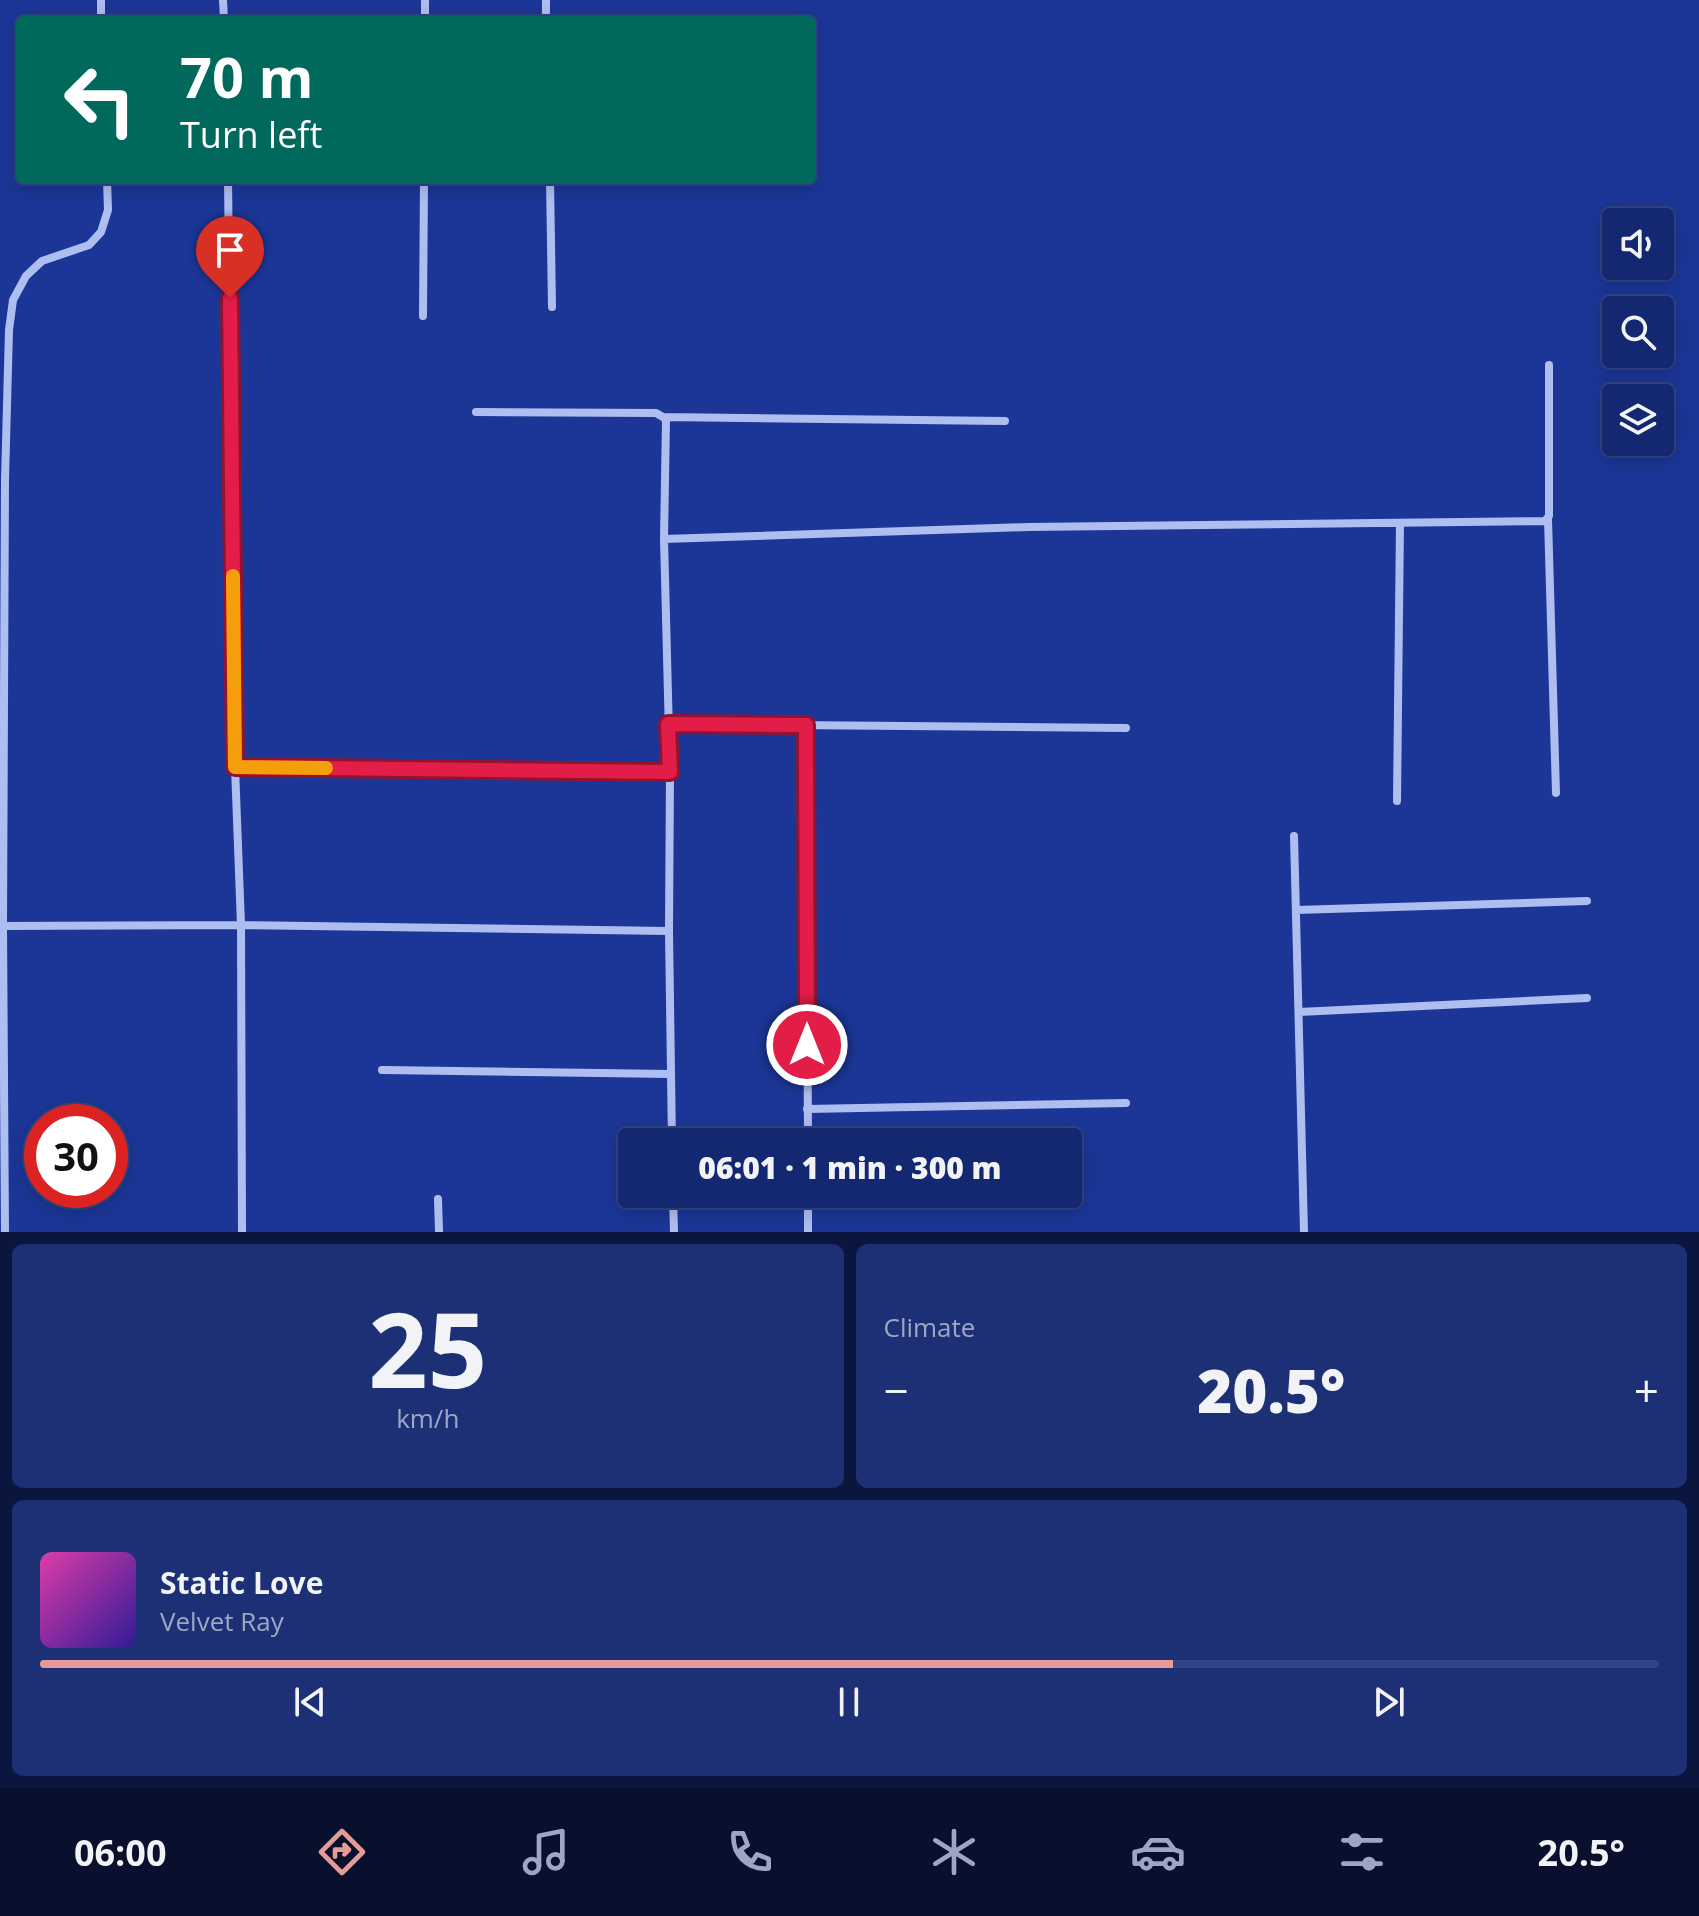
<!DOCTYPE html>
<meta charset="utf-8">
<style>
:root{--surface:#142871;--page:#1d3076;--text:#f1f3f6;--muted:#9da6c3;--line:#334484;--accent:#e69b98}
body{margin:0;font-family:"Open Sans",sans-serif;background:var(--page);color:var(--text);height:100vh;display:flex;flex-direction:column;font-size:30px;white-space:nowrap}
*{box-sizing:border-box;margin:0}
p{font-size:26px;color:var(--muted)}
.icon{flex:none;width:44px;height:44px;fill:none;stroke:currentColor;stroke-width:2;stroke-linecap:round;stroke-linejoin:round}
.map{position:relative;height:1232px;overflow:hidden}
.sheet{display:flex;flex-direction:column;gap:12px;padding:12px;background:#0b163e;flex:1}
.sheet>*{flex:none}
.guide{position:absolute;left:16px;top:16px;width:800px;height:168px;border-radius:8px;box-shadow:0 4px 20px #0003,0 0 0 2px var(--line);background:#00695c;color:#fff;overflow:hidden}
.controls{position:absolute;left:1602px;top:208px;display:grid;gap:16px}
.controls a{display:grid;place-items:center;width:72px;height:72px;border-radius:8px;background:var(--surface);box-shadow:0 4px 20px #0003,0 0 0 2px var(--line);font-size:40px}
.speed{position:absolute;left:24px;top:1104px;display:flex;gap:16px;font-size:40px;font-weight:700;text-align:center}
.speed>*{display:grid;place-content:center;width:104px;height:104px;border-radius:50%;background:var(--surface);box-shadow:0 4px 20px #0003,0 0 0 2px var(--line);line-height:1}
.speed .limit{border:12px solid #d22;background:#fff;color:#111}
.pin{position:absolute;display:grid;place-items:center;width:68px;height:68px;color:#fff;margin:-82px -34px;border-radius:50% 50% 50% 0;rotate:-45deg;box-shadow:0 0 8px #0007}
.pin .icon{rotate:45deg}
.me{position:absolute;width:88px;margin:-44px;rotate:0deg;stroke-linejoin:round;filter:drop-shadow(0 0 6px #0008)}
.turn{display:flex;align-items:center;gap:28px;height:168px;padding:0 32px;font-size:36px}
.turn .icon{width:104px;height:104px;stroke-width:2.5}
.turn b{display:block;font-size:56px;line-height:68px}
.big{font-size:60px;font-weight:800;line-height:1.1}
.sheet .widget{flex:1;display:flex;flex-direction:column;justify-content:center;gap:12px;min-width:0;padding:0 28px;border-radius:12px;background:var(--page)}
.sheet .dial{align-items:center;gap:0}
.dial b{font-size:104px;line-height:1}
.song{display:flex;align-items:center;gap:24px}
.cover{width:96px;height:96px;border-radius:12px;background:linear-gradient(135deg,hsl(320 70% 55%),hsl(250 70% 35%))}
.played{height:8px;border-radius:4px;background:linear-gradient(90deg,var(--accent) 70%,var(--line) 70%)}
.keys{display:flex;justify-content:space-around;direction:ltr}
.heat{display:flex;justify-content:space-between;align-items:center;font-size:44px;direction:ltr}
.sheet .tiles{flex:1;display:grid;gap:12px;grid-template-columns:1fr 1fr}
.widget:last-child{grid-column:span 2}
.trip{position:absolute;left:618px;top:1128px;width:464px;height:80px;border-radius:8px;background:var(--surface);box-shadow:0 4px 20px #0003,0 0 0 2px var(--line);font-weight:800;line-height:80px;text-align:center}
.tabs{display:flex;height:128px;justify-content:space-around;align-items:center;background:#08102d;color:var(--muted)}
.tabs .icon{width:56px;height:56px}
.tabs .current{color:var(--accent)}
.tabs b{font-size:36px;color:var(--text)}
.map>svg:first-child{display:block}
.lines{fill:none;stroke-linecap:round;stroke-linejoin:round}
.street{stroke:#afbef0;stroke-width:8}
.route-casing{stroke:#92132f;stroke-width:20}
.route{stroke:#e11d48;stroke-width:14}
.slow{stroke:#f59e0b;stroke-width:14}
</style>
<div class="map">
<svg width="1699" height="1232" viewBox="0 0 1699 1232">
<rect width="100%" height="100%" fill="#1b3697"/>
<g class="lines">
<path class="street" d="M101 0V20
M223 0 224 20
M546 0V20
M425 20V0
M228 180 235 767 241 925 242 1232
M550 180 552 307
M423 316 424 180
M476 412 656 413 663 417 666 420 664 539 670 772 669 931 672 1142
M663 417 1005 421
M1548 519 1556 793
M664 539 1028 527 1545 521 1549 516V365
M668 724 1126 728
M806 725 808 1142
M235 767 670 772
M1397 801 1400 523
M1294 836 1304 1232
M1296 910 1587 901
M0 926 241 925 669 931
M1299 1012 1587 998
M382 1070 671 1074
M807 1109 1126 1103
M673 1194 674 1232
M808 1194V1232
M438 1199 439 1232
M5 1232 3 926 5 480 9 330 13 300 26 276 42 261 89 245 101 232 108 210 107 180"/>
</g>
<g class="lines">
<defs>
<path id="route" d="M230 298 235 767 670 772 668 724 806 725 807 1045"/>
</defs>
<use href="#route" class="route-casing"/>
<use href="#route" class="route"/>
<path class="slow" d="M233 576 235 767 326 768"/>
</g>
</svg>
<div class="controls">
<a><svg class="icon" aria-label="sound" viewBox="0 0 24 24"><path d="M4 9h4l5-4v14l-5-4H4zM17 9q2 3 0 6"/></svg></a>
<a><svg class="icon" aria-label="search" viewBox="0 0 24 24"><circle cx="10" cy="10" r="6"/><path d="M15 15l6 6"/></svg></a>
<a><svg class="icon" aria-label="layers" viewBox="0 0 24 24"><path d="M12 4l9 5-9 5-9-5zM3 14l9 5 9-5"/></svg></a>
</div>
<div class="speed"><div class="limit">30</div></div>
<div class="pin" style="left:230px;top:298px;background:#d93025"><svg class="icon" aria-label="arrive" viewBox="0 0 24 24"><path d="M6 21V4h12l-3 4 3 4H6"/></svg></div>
<svg class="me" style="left:807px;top:1045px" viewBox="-20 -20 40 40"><circle r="17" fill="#e11d48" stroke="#fff" stroke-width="3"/><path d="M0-11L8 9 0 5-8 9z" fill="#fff"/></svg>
<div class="trip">06:01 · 1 min · 300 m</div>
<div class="guide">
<div class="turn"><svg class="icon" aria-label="left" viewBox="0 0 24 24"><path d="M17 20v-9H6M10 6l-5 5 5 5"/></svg><div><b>70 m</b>Turn left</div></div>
</div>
</div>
<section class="sheet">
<div class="tiles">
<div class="widget dial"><b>25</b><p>km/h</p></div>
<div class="widget"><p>Climate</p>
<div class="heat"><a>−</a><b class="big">20.5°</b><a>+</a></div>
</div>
<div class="widget">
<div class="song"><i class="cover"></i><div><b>Static Love</b><p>Velvet Ray</p></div></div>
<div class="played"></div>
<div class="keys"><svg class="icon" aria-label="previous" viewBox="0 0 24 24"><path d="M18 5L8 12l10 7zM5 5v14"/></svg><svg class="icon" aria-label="pause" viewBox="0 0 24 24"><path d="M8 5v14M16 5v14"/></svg><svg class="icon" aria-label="next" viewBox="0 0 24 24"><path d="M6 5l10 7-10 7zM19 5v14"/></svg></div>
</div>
</div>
</section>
<nav class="tabs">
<b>06:00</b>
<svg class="icon current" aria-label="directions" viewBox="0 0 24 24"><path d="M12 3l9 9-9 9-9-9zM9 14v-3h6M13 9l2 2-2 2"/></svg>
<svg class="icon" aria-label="music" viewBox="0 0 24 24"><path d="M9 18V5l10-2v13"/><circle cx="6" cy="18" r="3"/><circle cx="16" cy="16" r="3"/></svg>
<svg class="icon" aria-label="phone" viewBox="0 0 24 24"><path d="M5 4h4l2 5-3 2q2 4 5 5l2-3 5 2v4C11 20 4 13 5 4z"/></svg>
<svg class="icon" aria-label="climate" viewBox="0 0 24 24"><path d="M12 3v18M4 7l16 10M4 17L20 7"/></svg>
<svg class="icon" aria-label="car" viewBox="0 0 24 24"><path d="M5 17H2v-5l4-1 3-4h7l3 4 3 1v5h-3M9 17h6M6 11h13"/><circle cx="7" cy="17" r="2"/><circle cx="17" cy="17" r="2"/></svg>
<svg class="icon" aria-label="filters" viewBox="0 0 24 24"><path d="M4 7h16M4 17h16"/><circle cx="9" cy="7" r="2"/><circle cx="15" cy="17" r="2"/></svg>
<b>20.5°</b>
</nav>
